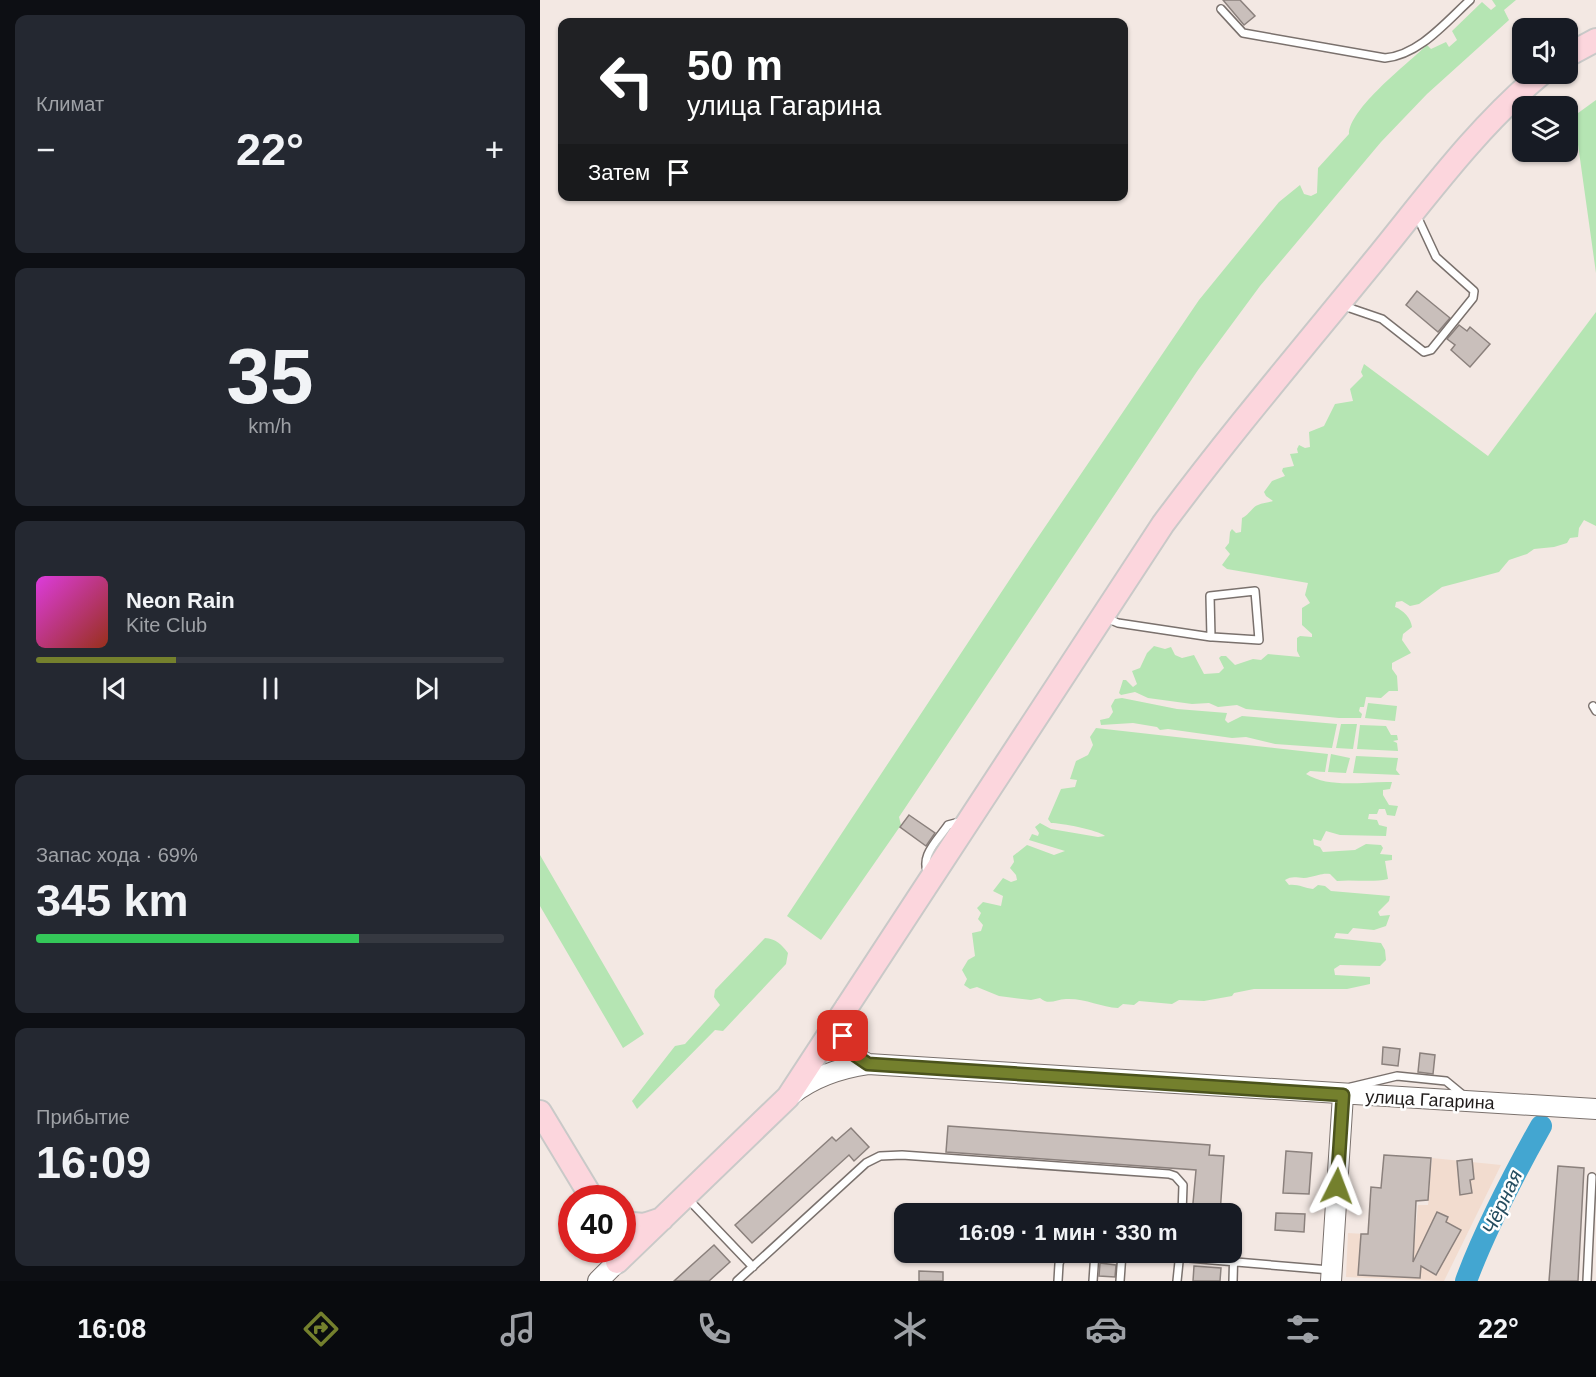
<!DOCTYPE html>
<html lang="ru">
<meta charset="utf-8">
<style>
:root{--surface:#171b24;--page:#242831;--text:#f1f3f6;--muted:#9ea1a6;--line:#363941;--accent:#74802d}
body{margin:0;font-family:Helvetica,sans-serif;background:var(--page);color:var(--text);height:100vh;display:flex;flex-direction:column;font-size:22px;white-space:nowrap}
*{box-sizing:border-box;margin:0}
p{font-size:20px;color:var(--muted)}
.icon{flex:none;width:33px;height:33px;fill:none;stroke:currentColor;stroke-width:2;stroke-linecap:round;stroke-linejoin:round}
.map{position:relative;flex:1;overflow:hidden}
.details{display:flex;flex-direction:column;gap:15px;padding:15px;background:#0d0f14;width:540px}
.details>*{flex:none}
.guide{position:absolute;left:18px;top:18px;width:570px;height:183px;border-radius:12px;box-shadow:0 2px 4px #0004;background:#202124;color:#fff;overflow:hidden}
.buttons{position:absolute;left:972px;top:18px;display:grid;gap:12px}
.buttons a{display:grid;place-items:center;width:66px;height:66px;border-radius:12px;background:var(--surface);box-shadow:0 2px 4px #0004;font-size:30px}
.speed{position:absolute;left:18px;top:1185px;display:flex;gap:12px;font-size:30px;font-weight:700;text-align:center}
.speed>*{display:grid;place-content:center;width:78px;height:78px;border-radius:50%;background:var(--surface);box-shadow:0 2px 4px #0004;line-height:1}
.speed .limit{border:9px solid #d22;background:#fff;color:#111}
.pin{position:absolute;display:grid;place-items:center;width:51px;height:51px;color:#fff;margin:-26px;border-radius:12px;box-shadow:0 3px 9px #0006}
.me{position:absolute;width:66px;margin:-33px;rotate:3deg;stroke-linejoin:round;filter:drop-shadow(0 0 4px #0008)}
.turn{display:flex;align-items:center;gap:21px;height:126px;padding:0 30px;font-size:27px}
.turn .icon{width:78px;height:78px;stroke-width:2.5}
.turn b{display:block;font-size:42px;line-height:51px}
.then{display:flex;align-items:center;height:57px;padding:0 30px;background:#0003;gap:12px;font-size:22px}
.big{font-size:45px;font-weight:700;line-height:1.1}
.details .card{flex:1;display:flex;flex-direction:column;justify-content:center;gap:9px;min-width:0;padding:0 21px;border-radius:12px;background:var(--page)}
.details .dial{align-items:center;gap:0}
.dial b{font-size:78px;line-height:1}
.song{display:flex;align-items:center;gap:18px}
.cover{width:72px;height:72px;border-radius:9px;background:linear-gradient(135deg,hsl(300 70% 55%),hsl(10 70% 35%))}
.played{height:6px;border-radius:3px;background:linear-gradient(90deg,var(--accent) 30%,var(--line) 30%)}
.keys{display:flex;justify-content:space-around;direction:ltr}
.heat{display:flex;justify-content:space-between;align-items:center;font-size:33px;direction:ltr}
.charge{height:9px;border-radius:4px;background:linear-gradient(90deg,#34c759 69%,var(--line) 0)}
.trip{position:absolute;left:354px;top:1203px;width:348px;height:60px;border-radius:12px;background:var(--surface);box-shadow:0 2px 4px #0004;font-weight:700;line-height:60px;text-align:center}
.menu{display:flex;height:96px;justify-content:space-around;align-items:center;background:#090b0e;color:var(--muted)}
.menu .icon{width:42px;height:42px}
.menu .current{color:var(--accent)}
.menu b{font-size:27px;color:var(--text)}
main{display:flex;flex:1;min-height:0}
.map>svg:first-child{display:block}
.commercial{fill:#f2dccf}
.green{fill:#b5e5b3}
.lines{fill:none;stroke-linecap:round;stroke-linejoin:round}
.river{stroke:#43a6d1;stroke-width:22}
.building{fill:#c9bfbb;stroke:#8b817d;stroke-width:1.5}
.lane-casing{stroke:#7a716d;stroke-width:10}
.secondary-casing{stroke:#7a716d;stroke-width:22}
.primary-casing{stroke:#c9c9c8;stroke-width:26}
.lane{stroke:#fff;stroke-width:7}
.secondary{stroke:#fff;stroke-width:20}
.primary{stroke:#fcd6dd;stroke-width:22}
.route-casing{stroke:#4b531d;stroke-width:15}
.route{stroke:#74802d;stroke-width:10}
.labels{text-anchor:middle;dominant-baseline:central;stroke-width:5;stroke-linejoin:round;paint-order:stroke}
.street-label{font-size:18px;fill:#201c1b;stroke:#fff}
.water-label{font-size:20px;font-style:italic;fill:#244d60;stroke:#fff}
</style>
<main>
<section class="details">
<div class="card"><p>Климат</p>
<div class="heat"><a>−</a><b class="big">22°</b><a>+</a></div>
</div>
<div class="card dial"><b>35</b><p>km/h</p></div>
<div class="card">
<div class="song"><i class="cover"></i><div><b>Neon Rain</b><p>Kite Club</p></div></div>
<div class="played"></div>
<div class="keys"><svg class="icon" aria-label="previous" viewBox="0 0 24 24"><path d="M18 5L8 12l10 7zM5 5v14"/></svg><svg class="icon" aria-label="pause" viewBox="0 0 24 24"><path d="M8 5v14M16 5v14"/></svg><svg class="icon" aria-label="next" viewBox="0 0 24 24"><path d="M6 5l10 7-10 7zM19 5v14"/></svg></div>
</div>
<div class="card"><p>Запас хода · 69%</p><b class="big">345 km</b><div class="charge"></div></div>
<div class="card"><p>Прибытие</p><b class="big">16:09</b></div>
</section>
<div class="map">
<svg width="1056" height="1281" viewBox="0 0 1056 1281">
<rect width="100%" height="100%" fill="#f3e8e3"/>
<path class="commercial" d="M892 1158 961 1165 904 1281 806 1277 808 1233 875 1237 878 1205H888Z"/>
<path class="green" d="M952 0H976L964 10 969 20 887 94 841 142 720 286 658 370 359 817 361 825 281 940 247 916 490 549 659 300 739 202 760 185 764 194 771 196 777 193 778 168 809 134C809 109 867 64 887 45L891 49 906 42 909 47 917 40 912 31 942 2 951 10 956 6Z
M1056 100V273L1034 116Z
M1056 312V526L1044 520 1039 528 1038 537 1030 538 1027 543 1014 547 994 549 987 554 969 560 959 572 902 587 879 604 870 606 862 601 856 602 855 607C863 610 871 618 872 627L863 634 862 640 871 653 852 663V669L857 676 858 691H849L841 698 826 697 824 707H820L819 711 822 714 821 718H799L706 709 697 705 678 707 669 703 652 704 608 698 595 692 581 695 579 693 583 680H586L593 687 597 684 592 671 600 668 607 653 614 646 625 649 631 647 635 655 642 658 654 655 664 674 679 673 684 668 679 658 681 656H686L695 665 713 659 721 660 728 654 760 657 757 651V638L760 636 772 637V634L762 625V608L770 603 765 595 768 583 687 569 682 565 690 554 685 548 689 543 690 532 692 529 696 533 701 532 702 518C710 514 712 507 718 505 722 503 728 503 733 501L726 496 724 492 732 481 745 476 742 471 743 468 754 466 750 454 758 453 757 449 759 445 765 448 770 447 769 432 784 426 795 404 813 401 810 389 823 376 821 372 824 364 948 456Z
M582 698 637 709 687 713 685 720 688 723 702 716 797 724 792 748 735 744 706 737 692 738 628 729 620 730 617 727 593 723 561 725 560 720 569 718 573 712 571 706 575 699Z
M828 703 857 706 855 721 825 718Z
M801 724H817L813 749 796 748Z
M820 725 846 726 851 735H857L858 740 853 741 857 743 858 751 817 749Z
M556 728 788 754 785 772 770 771 766 774C790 789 825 781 852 782L850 789 843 790V795L849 805 858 806 855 816 847 815 845 809H839L837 814H829L828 819 837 820 839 825 847 827 846 836 800 835 786 831 781 841 773 839 774 845 780 847 783 852 815 850 826 844 841 845 843 848 840 854 852 855V860L845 861 848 879C831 883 814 879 797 881L790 874C781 873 778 876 770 877 760 880 754 874 745 880L749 885C758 884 764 888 773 889L778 885 785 886 791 891 850 896 849 901 838 912 840 916 850 915 846 926 834 930 813 928 808 934 796 933 794 938 841 943 845 950 846 960 840 966 800 965 794 969 795 975 830 977V984L807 989H714L694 993 692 996 664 1001 639 1000 632 1004 599 1001 594 1005 583 1004 578 1008C561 1007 544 998 526 999 516 999 509 1006 500 998L491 1000 459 996 437 987 430 989 424 985 427 979 422 970 428 960 435 956 432 933 441 931 443 925 438 919 441 913 437 908 443 902 461 906 463 896 453 891 463 878 471 882 477 880 476 875 470 868 474 862 473 856 487 845 514 855 525 851 489 840 492 834 498 836 499 833 495 827 500 823 511 829 558 837 565 836C558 830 521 823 511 823L508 819 521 789 535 787 537 780 530 779 536 761 548 755 553 745 550 737Z
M791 754 810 758 806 773 788 772Z
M816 756 858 758 856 770 860 775 813 773Z
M0 855 104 1034 83 1048 0 906Z
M225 938C236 939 241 944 248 953L246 964 183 1031 175 1030 97 1109 92 1101 135 1046 145 1044 180 1005 174 997 175 990Z"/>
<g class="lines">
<path class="river" d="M926 1281C946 1227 973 1176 1001 1126"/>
</g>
<path class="building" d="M683 0H700L715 16 704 25Z
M877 291 910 318 898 332 866 305Z
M919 325 927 331 930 327 950 344 930 367 911 350 915 345 907 339Z
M369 815 395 833 386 846 360 827Z
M843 1047 860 1049 858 1066 842 1064Z
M880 1053 895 1055 893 1074 878 1072Z
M408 1126 670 1145 669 1155 684 1156 680 1214H652L656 1170 406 1152Z
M311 1128 329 1147 314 1161 309 1155 212 1243 195 1225 292 1137 296 1141Z
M746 1151 772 1153 769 1194 743 1193Z
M844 1155 891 1158 888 1200 876 1201 873 1262 897 1212 908 1217 906 1222 921 1230 896 1275 881 1266 880 1278 818 1275 821 1234H828L831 1187 841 1188Z
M932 1159 934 1179 930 1180 932 1193 920 1195 917 1161Z
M1018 1166 1044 1168 1038 1281H1009Z
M736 1213 765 1214 764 1232 735 1230Z
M174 1245 190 1262 169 1281H134Z
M560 1263 576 1265 575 1277 559 1276Z
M654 1266 681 1268 680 1281H653Z
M379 1271 403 1272V1281H379Z"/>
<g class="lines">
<defs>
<path id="lane" d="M681 9 703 33 845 58C879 55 906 22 930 0
M801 305 842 319 884 352 891 350 933 298 934 291 896 257 876 214
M566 618 578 623 671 637H673L719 640 715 591 670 596 671 637
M1053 706 1056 711
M390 876C377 858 398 840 408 825L423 821
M811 1087 857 1076 906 1081 923 1095
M148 1199 213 1267
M577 1252 790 1270
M197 1281 326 1163 340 1156 362 1155 629 1174 635 1176 643 1185 642 1214
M518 1281 519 1264 523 1252
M553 1281 555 1252
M580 1281 582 1253
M637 1281 640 1252
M693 1281 695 1211
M1047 1281 1052 1177"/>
<path id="secondary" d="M306 1007C299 1032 303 1053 328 1064
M252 1094C275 1076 300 1068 328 1064L1056 1109
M58 1281 77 1262
M791 1281 803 1095"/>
<path id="primary" d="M1028 55 1056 40
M0 1112 52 1198
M82 1223 104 1225 122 1219
M77 1262 248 1097 623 524C690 434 763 348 834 261 887 196 937 127 1001 74"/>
</defs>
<use href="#lane" class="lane-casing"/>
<use href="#secondary" class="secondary-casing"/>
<use href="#primary" class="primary-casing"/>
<use href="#lane" class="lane"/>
<use href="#secondary" class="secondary"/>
<use href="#primary" class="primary"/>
</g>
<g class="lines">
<defs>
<path id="route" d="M303 1036 309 1051 328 1064 803 1095 797 1186"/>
</defs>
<use href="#route" class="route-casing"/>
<use href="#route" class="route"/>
</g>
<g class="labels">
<g class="street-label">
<text transform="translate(890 1100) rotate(3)">улица Гагарина</text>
</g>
<g class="water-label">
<text transform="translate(962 1202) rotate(-65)">Чёрная</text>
</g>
</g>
</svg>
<div class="buttons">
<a><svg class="icon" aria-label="sound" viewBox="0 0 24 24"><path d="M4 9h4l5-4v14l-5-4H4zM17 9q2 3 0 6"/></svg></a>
<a><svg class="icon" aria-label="layers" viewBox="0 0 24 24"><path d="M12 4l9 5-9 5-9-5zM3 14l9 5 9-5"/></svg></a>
</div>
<div class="speed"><div class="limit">40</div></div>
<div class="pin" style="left:303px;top:1036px;background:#d93025"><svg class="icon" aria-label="arrive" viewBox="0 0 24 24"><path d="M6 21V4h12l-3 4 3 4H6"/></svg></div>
<svg class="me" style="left:797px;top:1186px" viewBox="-20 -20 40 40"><path d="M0-17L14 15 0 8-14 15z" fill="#74802d" stroke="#fff" stroke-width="4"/></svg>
<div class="trip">16:09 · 1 мин · 330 m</div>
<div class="guide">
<div class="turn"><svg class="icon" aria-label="left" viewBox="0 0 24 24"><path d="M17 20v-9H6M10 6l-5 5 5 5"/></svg><div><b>50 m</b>улица Гагарина</div></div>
<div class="then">Затем<svg class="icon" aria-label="arrive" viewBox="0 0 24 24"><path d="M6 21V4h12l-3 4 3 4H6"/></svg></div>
</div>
</div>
</main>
<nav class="menu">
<b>16:08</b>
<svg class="icon current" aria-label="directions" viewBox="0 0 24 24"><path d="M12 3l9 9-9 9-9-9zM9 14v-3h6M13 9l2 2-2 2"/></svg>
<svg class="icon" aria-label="music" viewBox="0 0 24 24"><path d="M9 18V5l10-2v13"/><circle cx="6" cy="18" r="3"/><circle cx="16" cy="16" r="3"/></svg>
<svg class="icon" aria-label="phone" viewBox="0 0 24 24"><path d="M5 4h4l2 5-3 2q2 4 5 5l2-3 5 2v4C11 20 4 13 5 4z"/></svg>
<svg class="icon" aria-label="climate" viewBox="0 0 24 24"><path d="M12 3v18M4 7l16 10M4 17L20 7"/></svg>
<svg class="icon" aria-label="car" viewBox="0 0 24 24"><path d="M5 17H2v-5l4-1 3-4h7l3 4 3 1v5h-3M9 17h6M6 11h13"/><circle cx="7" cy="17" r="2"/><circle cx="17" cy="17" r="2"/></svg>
<svg class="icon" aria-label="filters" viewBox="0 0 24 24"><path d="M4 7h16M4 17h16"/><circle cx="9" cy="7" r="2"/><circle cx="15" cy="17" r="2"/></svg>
<b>22°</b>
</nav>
